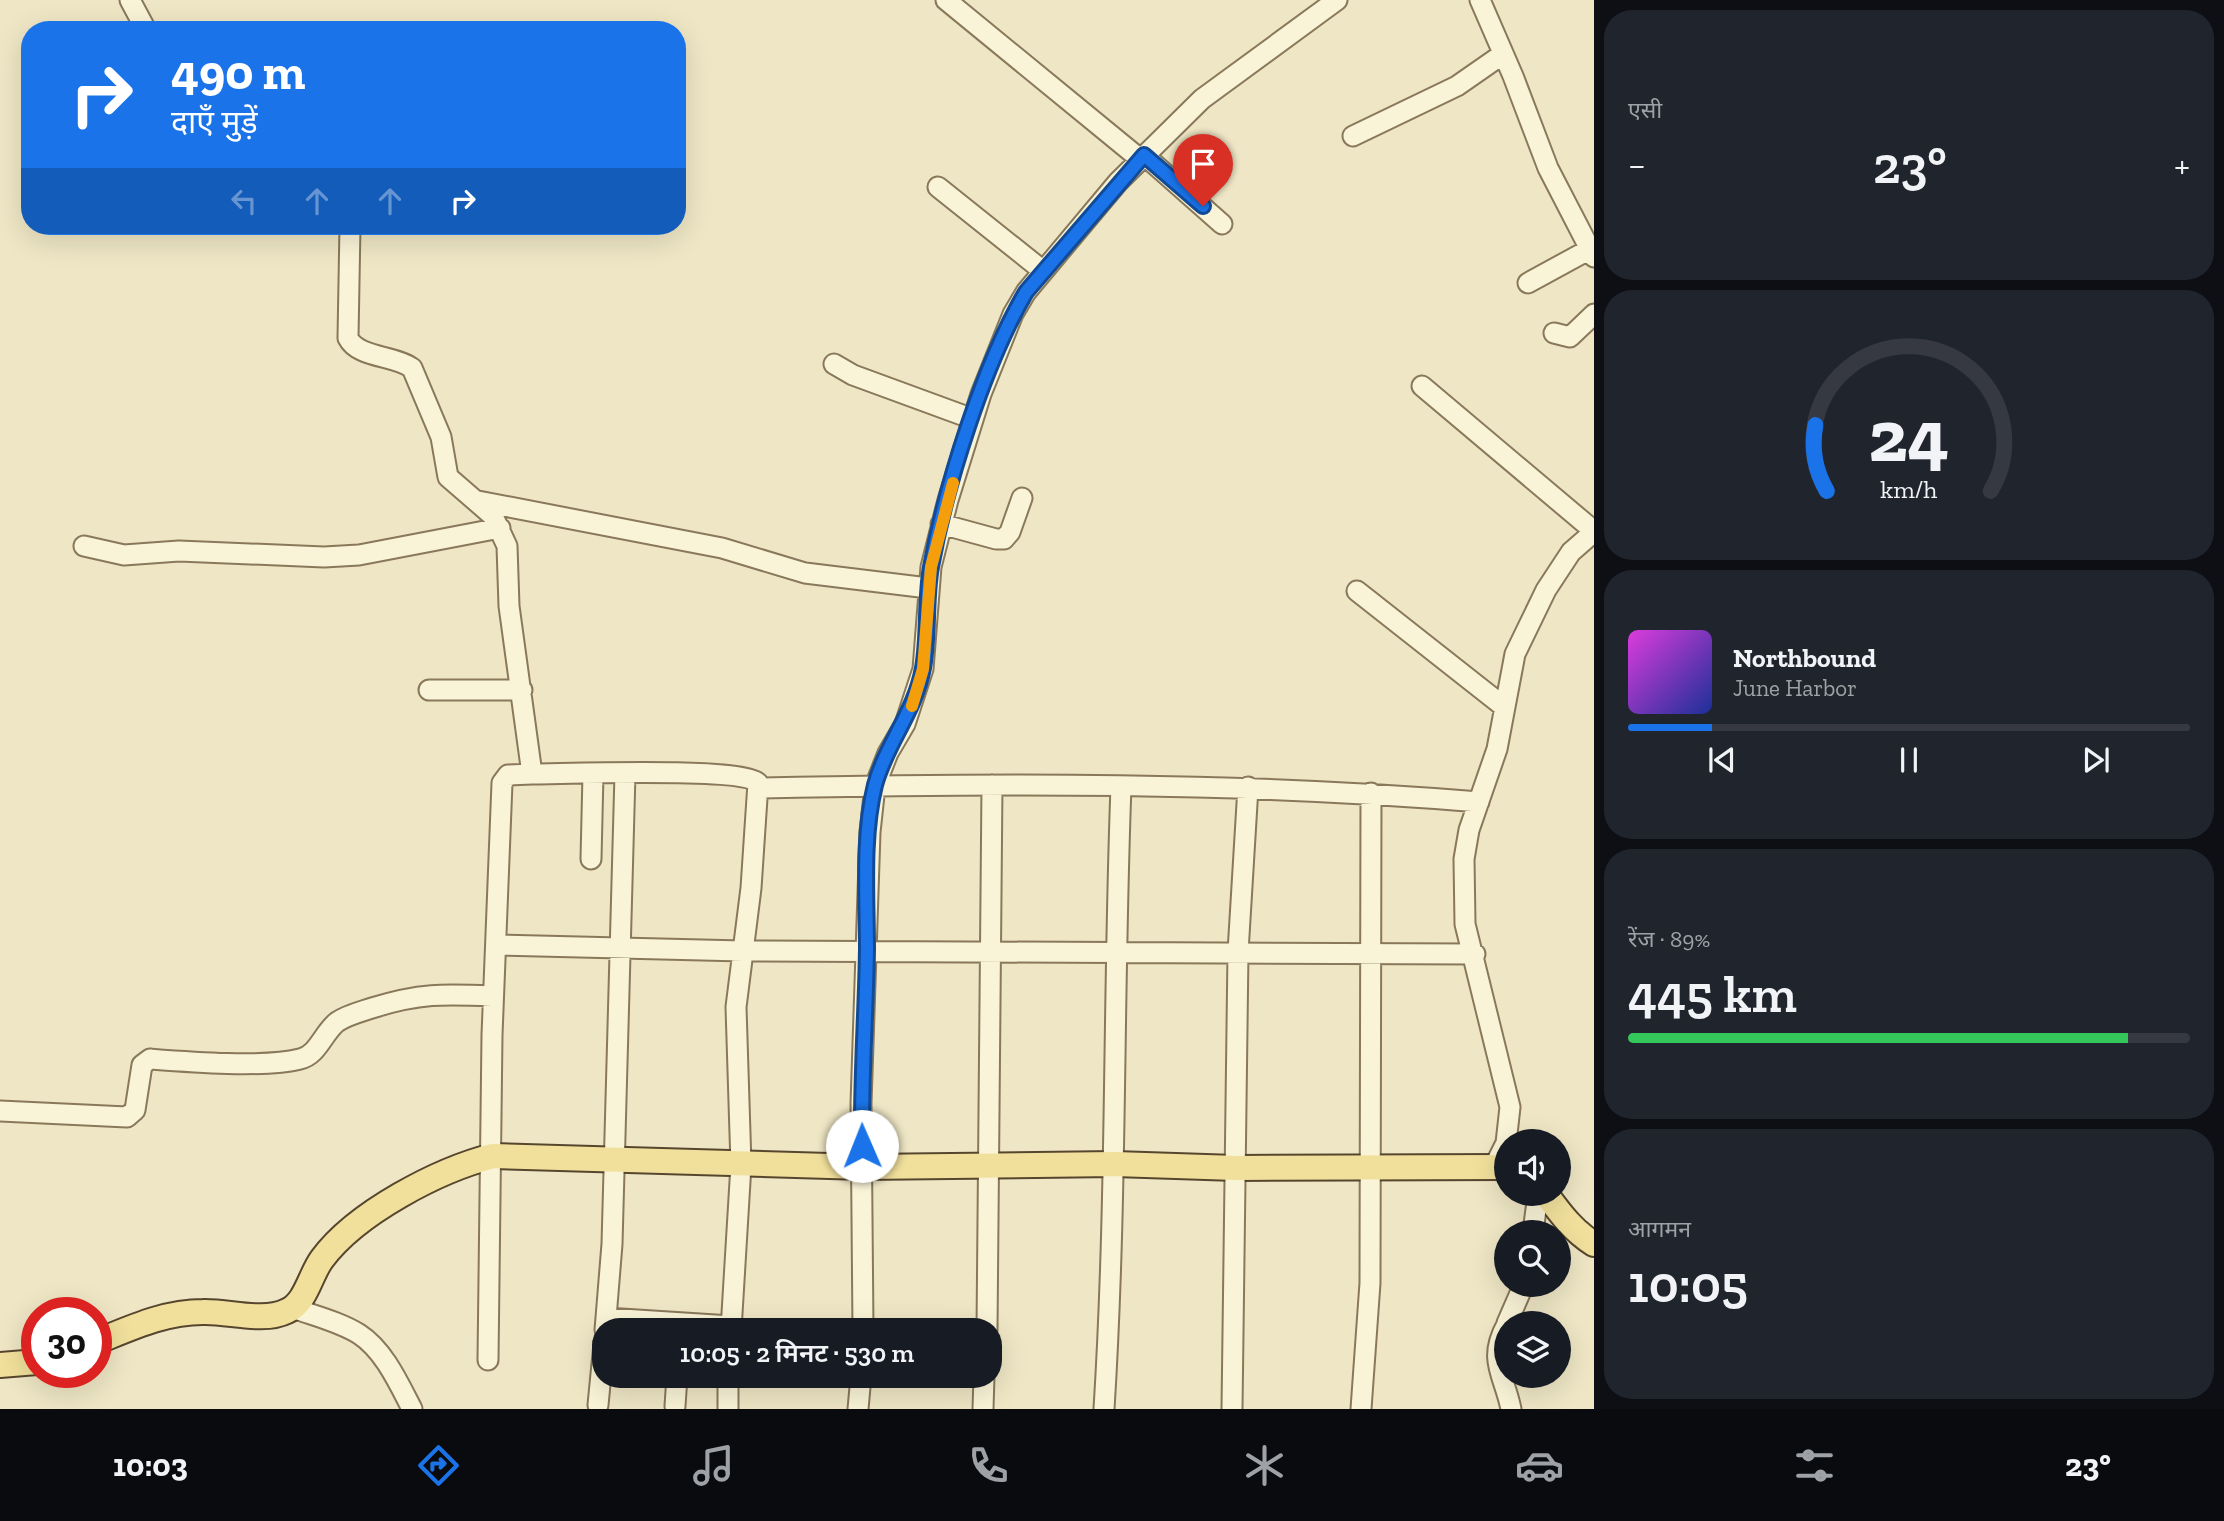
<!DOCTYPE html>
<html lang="hi">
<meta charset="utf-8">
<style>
:root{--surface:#171b24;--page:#20242c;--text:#f1f3f6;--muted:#9ea1a6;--line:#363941;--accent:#1a73e8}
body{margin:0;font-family:"Zilla Slab","Noto Sans Devanagari",serif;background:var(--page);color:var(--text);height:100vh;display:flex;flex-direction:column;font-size:26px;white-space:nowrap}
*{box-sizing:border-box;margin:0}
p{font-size:23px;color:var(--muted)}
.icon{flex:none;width:38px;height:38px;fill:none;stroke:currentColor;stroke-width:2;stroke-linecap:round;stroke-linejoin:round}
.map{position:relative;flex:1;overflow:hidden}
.sheet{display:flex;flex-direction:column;gap:10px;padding:10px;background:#0d0f14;width:630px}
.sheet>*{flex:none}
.hud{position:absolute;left:21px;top:21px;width:665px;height:214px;border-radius:28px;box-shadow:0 7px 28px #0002;background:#1a73e8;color:#fff;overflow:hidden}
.controls{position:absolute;left:1494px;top:1129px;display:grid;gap:14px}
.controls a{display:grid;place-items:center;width:77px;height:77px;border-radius:50%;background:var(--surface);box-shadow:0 7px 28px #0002;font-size:35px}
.speed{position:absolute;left:21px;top:1297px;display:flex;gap:14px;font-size:35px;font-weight:700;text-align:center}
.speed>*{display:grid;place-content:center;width:91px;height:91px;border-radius:50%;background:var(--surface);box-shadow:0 7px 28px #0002;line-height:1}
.speed .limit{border:10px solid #d22;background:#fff;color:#111}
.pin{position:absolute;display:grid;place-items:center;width:60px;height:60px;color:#fff;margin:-72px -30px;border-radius:50% 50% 50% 0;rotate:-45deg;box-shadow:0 0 7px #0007}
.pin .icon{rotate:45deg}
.me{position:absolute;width:77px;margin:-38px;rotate:359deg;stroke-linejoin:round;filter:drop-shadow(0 0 5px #0008)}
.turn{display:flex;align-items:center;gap:24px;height:147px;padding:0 35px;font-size:32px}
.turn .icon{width:91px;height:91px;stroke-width:2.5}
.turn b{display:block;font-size:49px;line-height:60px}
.lanes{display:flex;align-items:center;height:66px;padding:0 35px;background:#0003;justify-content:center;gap:35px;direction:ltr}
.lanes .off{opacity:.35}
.big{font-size:52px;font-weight:600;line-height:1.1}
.sheet .card{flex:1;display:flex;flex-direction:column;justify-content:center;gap:10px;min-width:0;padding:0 24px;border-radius:28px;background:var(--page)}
.sheet .dial{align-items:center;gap:0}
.dial svg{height:182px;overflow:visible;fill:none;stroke:var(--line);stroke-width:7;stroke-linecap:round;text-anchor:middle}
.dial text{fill:var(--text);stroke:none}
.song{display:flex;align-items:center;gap:21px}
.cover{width:84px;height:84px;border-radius:10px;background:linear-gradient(135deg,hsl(300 70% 55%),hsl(230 70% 35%))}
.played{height:7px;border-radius:4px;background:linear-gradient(90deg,var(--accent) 15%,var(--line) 15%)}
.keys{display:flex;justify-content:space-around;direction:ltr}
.heat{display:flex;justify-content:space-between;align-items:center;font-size:38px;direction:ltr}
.charge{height:10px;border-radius:5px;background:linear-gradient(90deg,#34c759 89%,var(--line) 0)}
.trip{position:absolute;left:592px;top:1318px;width:410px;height:70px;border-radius:28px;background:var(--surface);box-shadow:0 7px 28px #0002;font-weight:600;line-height:70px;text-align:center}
.tabs{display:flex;height:112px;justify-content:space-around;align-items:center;background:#090b0e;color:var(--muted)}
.tabs .icon{width:49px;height:49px}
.tabs .current{color:var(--accent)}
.tabs b{font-size:32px;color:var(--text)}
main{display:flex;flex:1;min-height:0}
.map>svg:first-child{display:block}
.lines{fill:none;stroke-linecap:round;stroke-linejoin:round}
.minor-casing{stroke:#89785a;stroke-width:23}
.major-casing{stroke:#57462e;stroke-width:28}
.minor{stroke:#f9f3d7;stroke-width:19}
.major{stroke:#f1e09c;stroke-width:24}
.route-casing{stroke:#114b97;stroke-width:18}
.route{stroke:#1a73e8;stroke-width:12}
.slow{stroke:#f59e0b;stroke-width:12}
</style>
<main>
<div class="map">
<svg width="1594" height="1409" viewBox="0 0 1594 1409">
<rect width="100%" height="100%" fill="#eee6c4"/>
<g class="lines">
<defs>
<path id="minor" d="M130 0 146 30
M946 0 1140 159
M1480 0 1513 76 1548 168 1594 257
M1353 136 1457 86 1503 54
M1144 155 1222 224
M938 187 1042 270
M350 226 348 338C358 358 394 355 412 368L441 437 448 477 493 516 507 546 509 606 532 774 508 775 502 783 492 1035 488 1360
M1528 283 1590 249
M1554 333 1570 337 1594 314
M834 364 853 375 973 419
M1422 386 1594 531
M478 501 722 548 805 573 928 588
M941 524 996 539H1004L1010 532 1022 498
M84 546 124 555 179 551 324 557 359 555 500 528
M1357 591 1503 706
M429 690H522
M532 774C566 774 741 767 758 783L751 888 736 1007 741 1165 731 1330
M759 788C999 783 1240 782 1479 802
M591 859 593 774
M498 945 743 951 1475 954
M0 1111 127 1117 135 1110 142 1065 150 1059C189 1062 265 1068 300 1059 318 1055 323 1033 337 1022 347 1015 360 1012 372 1008 420 993 443 994 493 996
M1495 1165 1506 1143 1510 1107 1465 924 1464 859 1469 830 1497 749 1515 654 1546 590 1571 552 1594 532
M1533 1232 1538 1194
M293 1308C315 1316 340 1322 359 1334 384 1350 399 1384 412 1409
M606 1318 731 1326
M1507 1323 1524 1284
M1507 1324C1487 1360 1504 1374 1511 1409
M605 1330 612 1244 625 774
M863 1330 861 1104 870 832 875 786 888 753 905 724 923 669 931 567 948 500 981 394 1013 314 1026 292 1118 182 1202 99 1337 0
M987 1330 992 785
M598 1405 604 1343
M675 1406 677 1376
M728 1409V1376
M858 1409 861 1376
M983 1409 984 1376
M1104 1409C1117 1202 1113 994 1121 787
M1232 1409 1238 952 1248 787
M1361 1409 1370 1283 1371 793"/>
<path id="major" d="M1546 1194C1560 1213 1573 1231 1594 1244
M96 1342C131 1328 164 1312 203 1312 229 1311 263 1323 287 1311 306 1303 310 1275 322 1259 356 1213 438 1170 493 1156L863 1167 1115 1164 1236 1168 1507 1167
M0 1365 37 1362"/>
</defs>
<use href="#minor" class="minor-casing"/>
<use href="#major" class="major-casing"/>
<use href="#minor" class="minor"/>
<use href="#major" class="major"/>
</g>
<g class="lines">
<defs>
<path id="route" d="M862 1146C861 1080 866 1015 867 949 867 897 862 837 875 785 886 744 915 712 923 668 929 634 925 600 931 567 946 484 984 364 1026 292L1144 155 1203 206"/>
</defs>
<use href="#route" class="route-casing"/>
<use href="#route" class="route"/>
<path class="slow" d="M912 706 923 669 931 567 953 483"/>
</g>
</svg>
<div class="controls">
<a><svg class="icon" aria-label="sound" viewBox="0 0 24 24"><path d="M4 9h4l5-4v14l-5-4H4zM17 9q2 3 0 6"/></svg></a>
<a><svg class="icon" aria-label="search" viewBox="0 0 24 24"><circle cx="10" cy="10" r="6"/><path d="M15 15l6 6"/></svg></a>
<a><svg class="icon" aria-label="layers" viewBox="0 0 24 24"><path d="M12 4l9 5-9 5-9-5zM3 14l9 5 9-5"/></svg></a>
</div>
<div class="speed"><div class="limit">30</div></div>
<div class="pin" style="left:1203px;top:206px;background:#d93025"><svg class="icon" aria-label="arrive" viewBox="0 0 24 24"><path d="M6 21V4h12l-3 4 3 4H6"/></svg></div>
<svg class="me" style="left:862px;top:1146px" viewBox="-20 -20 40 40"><circle r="19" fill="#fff"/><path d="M0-13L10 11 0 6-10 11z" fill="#1a73e8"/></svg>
<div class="trip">10:05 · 2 मिनट · 530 m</div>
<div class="hud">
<div class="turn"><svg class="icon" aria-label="right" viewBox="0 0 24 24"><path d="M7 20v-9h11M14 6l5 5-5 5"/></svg><div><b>490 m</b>दाएँ मुड़ें</div></div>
<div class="lanes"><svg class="icon off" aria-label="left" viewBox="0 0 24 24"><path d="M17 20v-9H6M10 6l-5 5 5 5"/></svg><svg class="icon off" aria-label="ahead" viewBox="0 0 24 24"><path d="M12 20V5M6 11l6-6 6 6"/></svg><svg class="icon off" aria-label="ahead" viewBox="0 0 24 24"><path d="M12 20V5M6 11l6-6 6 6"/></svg><svg class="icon" aria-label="right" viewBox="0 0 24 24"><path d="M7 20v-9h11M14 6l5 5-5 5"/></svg></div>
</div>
</div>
<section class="sheet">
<div class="card"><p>एसी</p>
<div class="heat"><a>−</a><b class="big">23°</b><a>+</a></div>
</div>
<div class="card dial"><svg viewBox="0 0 100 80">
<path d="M14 69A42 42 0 1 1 86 69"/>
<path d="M14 69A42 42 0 0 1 9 40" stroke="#1a73e8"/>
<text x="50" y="56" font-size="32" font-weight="700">24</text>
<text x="50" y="72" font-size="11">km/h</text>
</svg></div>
<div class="card">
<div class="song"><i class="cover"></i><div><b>Northbound</b><p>June Harbor</p></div></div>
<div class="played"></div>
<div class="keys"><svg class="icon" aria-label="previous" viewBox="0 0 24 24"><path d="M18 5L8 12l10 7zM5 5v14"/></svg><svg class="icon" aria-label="pause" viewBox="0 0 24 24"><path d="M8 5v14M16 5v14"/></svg><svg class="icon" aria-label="next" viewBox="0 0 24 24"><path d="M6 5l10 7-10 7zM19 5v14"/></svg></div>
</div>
<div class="card"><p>रेंज · 89%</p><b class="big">445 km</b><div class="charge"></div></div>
<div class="card"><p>आगमन</p><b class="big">10:05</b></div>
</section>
</main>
<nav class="tabs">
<b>10:03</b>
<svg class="icon current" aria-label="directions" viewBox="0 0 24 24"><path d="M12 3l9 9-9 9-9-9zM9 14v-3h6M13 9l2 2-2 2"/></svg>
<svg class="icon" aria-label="music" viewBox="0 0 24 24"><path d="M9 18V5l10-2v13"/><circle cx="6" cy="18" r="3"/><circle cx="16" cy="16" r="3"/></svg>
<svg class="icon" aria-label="phone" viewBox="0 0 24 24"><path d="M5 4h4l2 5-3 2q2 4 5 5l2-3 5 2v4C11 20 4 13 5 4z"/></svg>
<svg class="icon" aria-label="climate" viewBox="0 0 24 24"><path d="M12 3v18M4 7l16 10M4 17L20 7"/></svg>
<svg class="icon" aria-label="car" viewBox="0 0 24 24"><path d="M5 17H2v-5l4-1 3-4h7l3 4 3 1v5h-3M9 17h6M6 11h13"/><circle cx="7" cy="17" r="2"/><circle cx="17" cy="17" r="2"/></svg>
<svg class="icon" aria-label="filters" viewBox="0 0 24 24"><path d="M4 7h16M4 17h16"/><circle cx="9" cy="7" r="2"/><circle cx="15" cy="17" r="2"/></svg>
<b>23°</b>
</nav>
